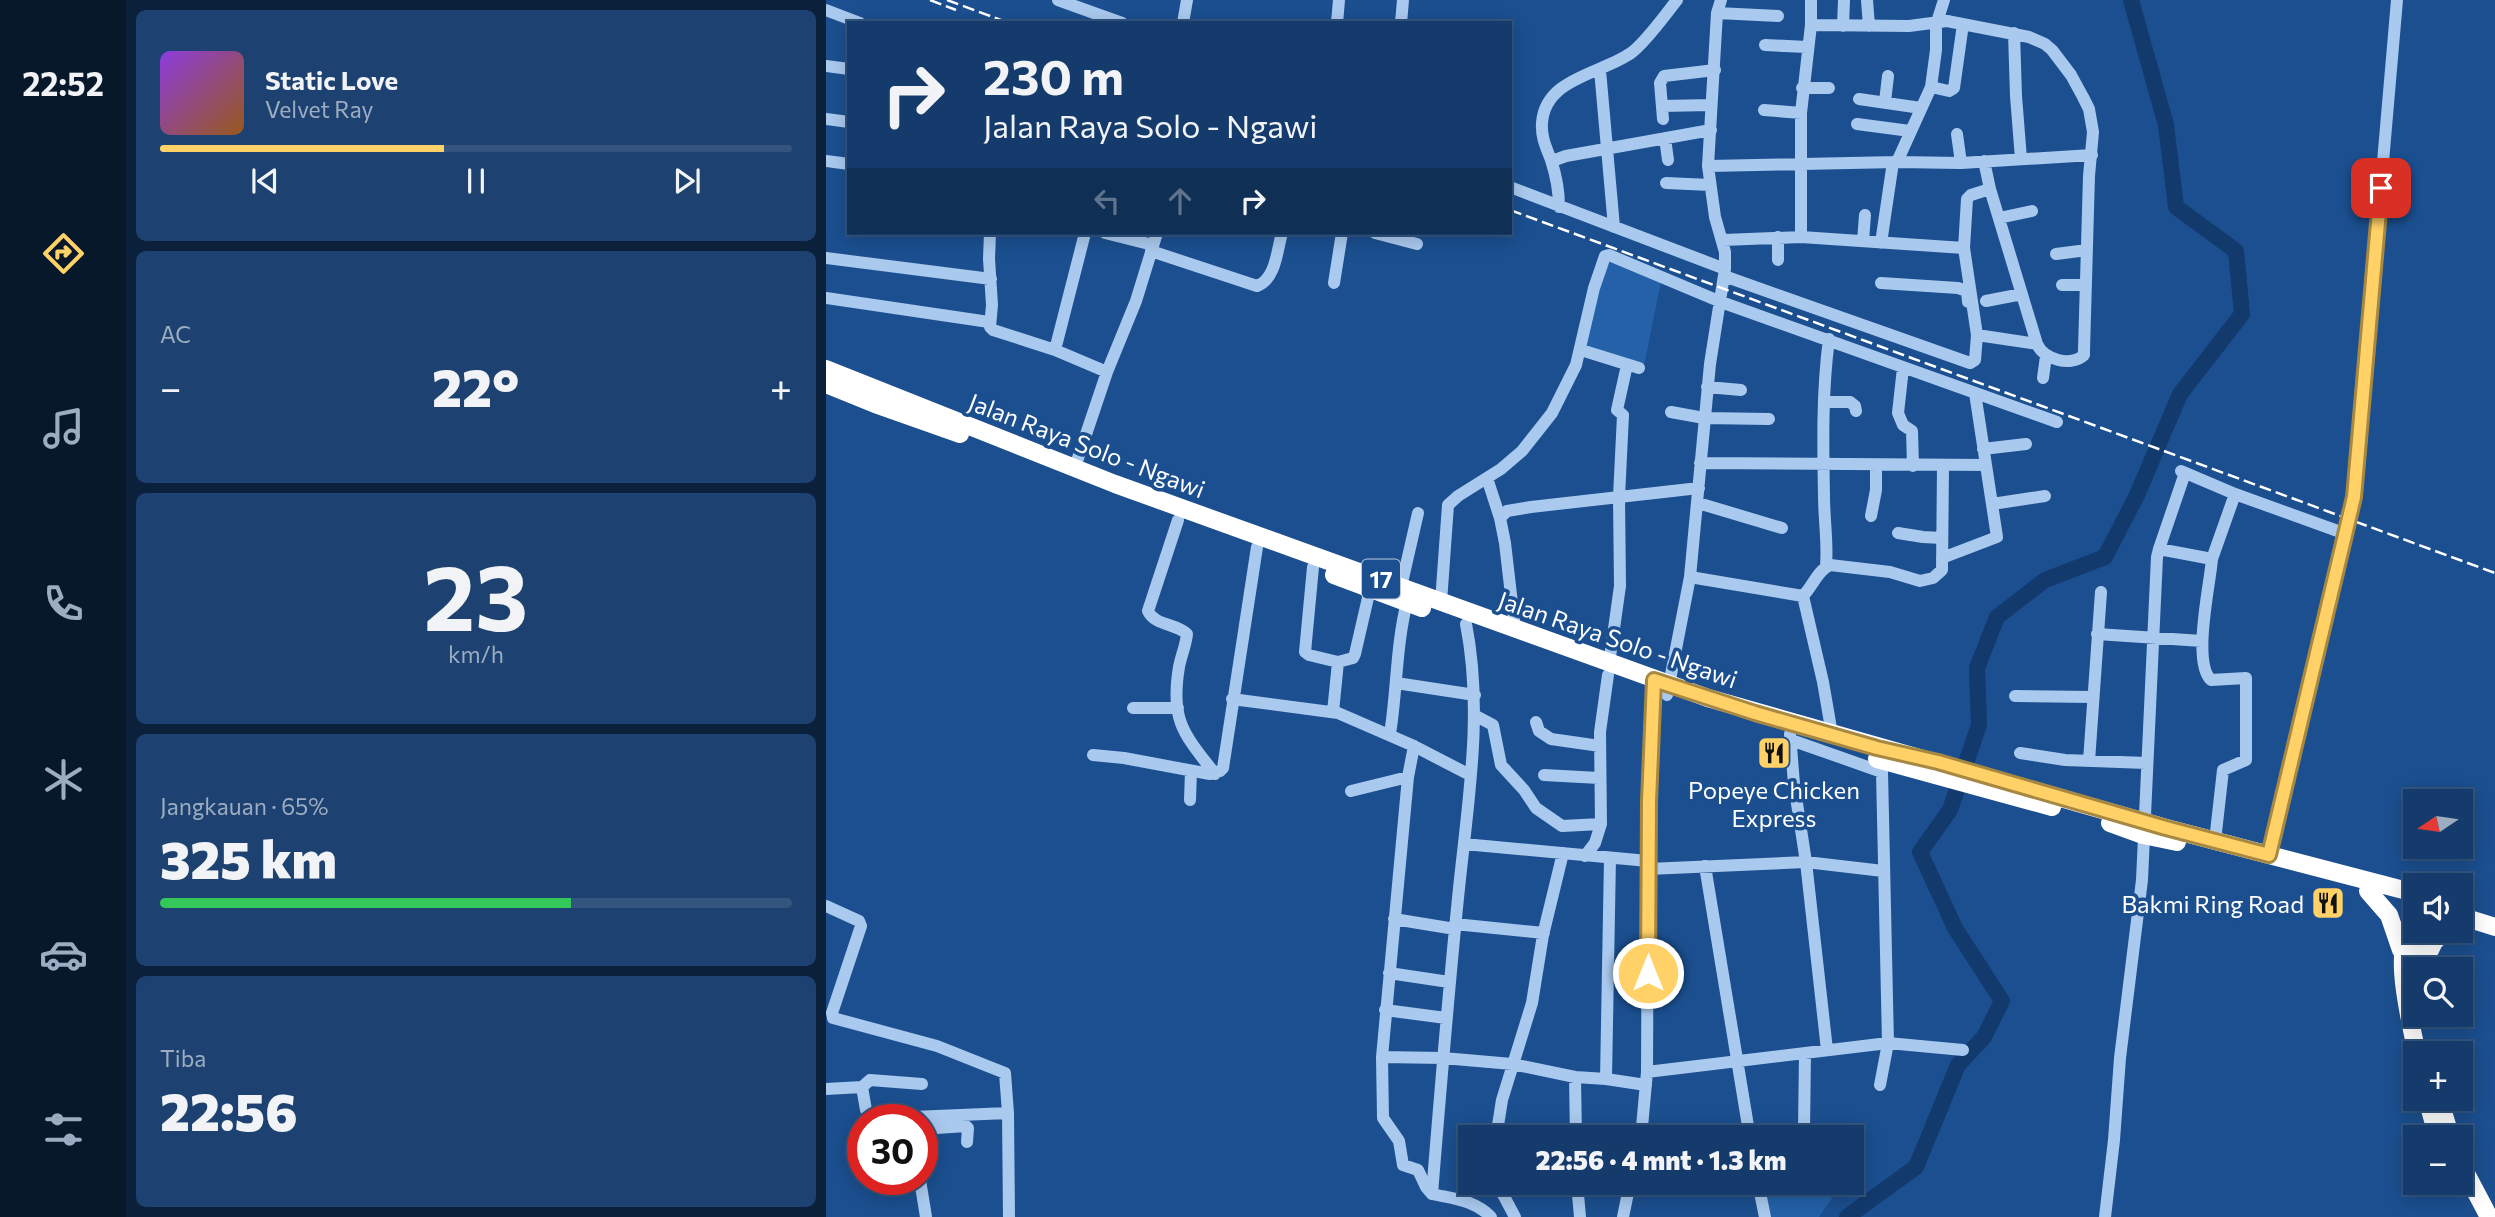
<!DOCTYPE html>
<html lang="id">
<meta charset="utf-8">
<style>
:root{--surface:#143b6b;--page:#1d4271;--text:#f1f3f6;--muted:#9dadc1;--line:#33557e;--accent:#ffd166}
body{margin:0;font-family:Commissioner,sans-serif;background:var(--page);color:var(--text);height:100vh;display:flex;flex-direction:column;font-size:26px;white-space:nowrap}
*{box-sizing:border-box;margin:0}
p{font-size:23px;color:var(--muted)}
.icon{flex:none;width:38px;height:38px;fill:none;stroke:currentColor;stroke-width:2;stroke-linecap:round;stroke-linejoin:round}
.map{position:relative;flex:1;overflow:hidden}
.sheet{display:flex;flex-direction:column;gap:10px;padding:10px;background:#0b203b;width:700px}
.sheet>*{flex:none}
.hud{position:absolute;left:21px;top:21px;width:665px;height:214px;border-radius:0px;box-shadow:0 4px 18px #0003,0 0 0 2px var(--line);background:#143b6b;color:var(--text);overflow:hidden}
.needle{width:46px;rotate:257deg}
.fabs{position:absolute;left:1577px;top:789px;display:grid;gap:14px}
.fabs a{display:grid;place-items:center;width:70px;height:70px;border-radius:0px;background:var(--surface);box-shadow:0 4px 18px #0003,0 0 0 2px var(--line);font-size:35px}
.speed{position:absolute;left:21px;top:1104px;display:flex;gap:14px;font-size:35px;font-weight:700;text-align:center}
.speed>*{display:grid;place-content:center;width:91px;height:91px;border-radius:50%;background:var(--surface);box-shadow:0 4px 18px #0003,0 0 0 2px var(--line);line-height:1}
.speed .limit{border:10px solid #d22;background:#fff;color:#111}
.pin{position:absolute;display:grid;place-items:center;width:60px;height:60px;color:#fff;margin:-30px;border-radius:14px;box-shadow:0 4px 10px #0006}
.me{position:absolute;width:77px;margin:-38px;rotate:0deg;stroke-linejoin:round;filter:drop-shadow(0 0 5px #0008)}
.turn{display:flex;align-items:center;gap:24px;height:147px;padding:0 21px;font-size:32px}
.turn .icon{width:91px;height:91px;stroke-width:2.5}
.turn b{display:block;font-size:49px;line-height:60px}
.lanes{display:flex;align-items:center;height:66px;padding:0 21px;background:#0003;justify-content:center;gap:35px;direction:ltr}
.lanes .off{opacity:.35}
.big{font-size:52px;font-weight:800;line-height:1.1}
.sheet .card{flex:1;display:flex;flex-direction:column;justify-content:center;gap:10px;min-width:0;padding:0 24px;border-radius:10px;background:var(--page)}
.sheet .dial{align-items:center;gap:0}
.dial b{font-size:91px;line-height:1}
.song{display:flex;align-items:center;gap:21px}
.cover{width:84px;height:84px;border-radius:10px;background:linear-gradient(135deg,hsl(270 70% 55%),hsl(30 70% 35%))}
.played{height:7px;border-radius:4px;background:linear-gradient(90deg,var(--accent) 45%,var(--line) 45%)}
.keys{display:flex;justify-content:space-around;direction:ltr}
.heat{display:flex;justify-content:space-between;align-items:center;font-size:38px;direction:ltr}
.charge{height:10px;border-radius:5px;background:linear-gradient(90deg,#34c759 65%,var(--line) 0)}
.trip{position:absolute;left:632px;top:1125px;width:406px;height:70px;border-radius:0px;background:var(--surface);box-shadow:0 4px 18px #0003,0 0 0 2px var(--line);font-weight:800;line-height:70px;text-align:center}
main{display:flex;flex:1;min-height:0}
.dock{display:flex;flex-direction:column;width:126px;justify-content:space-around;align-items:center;background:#08182b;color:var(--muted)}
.dock .icon{width:49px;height:49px}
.dock .active{color:var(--accent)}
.dock b{font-size:32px;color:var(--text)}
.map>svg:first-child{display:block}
.green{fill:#2461a8}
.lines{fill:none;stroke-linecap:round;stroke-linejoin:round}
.river{stroke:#123a6d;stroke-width:16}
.minor{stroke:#a9c9ee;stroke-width:12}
.highway{stroke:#fff;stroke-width:18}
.rail{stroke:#fff;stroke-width:2.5;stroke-dasharray:12 5;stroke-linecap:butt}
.route-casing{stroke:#a68842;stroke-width:18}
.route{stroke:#ffd166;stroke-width:12}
.labels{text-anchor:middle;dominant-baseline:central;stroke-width:7;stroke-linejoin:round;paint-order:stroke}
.shield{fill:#1b4f8f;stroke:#bbcadd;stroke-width:2}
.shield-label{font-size:23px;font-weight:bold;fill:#fff}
.street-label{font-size:24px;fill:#fff;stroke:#1b4f8f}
.poi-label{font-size:24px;fill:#fff;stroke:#1b4f8f}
</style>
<main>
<nav class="dock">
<b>22:52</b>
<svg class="icon active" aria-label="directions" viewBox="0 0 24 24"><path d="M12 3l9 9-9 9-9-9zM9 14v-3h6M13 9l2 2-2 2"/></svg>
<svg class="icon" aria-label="music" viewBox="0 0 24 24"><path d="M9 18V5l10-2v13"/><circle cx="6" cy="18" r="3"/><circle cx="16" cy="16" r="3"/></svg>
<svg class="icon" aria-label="phone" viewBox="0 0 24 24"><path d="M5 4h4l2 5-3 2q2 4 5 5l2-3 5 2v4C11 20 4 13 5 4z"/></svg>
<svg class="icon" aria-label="climate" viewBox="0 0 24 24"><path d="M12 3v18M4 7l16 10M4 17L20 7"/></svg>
<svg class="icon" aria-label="car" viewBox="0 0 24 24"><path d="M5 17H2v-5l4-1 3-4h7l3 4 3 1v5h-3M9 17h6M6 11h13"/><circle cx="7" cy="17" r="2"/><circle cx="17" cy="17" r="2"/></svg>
<svg class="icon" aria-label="filters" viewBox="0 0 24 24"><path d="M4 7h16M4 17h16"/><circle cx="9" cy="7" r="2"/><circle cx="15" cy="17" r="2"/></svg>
</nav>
<section class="sheet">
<div class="card">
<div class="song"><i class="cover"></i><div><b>Static Love</b><p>Velvet Ray</p></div></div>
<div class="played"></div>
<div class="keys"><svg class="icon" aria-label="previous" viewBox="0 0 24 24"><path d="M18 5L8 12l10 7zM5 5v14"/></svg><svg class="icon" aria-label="pause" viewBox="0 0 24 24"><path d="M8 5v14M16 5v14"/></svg><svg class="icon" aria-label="next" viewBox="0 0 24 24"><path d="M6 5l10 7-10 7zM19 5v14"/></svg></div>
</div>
<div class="card"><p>AC</p>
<div class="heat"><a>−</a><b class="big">22°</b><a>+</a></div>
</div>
<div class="card dial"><b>23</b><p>km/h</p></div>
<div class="card"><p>Jangkauan · 65%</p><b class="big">325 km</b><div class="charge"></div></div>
<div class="card"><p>Tiba</p><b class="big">22:56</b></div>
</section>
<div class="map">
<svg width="1669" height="1217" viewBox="0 0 1669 1217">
<rect width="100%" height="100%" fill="#1b4f8f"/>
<path class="green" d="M783 260 835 282 818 366 757 348 778 266Z
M937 1183H1011L1010 1192 993 1217H945Z"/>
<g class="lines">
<path class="river" d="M1021 1217 1090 1167 1132 1065 1158 1037 1176 1001 1129 928 1094 852 1124 810 1153 725 1151 668 1171 617 1219 580 1279 557 1311 495 1354 394 1416 314 1410 251 1350 207 1340 125 1305 0"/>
<path class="minor" d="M232 0 296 23
M1041 0 1043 26
M0 10 34 23
M891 13 952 16
M1111 22 1118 0
M357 23 361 0
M511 23 513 0
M575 23 577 0
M985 25 1083 26 1121 21 1203 37 1219 44 1226 50 1245 75 1257 97 1263 109 1267 132 1263 176 1258 350V355C1245 367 1218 360 1211 344L1164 189 1158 161
M1017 26 1018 0
M1188 33 1190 96 1195 159
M939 45 981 47
M0 66 23 69
M774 70 788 227
M1105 87 1123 91 1128 88 1137 24
M976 88H1003
M1033 99 1095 108
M1059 102 1062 76
M836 106 885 105
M938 110 975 113
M0 119 23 122
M837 119 834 83 838 76 889 70
M1031 124 1084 131
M1131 134 1135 163
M839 138 842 160
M0 161 23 164
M726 161 740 156 885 130
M1071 162 1105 87 1110 50V23
M882 166 1071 162 1135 163 1266 155
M840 183 884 185
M684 187 899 269
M733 207C733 191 730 175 725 160 720 147 715 137 716 123 719 78 775 74 805 53 820 42 839 15 851 0
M1173 218 1206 211
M164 233 163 259 166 305 164 327 167 330 229 350 281 372
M279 233 327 245
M549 233 591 244
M975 237V113L985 25V0
M897 240 975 237 1138 248 1151 335 1149 360 1144 363 898 276
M1037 241 1039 215
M1055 243 1067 162
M1138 248 1141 199 1145 195 1164 189
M325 251 431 286C450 279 451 250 456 233
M1230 254 1261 250
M0 258 165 279
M952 260V237
M508 283 516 233
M1055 283 1132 288 1141 291 1142 302
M1236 285H1260
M0 298 163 322
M1160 301 1196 294
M1151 335 1211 344
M229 350 259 233
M755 350 813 368
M1077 368 1072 413 1077 425 1086 431 1087 466
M1217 378 1220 356
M881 387 915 390
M1149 393 1160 465
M998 402H1024L1029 406 1030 411
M845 412 878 418 943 419
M1157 449 1200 444
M874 463 1160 465 1171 537 1116 558
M249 467 281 372 310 301 331 233
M1355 471 1409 494 1520 534
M661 478 674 518
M872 503 956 528
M1166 504 1219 496
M1045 516 1050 490V465
M352 520 322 611C329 626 350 623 361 634 360 645 355 656 353 667 344 721 358 734 389 774
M1072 533 1097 537 1116 538
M1333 549 1359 473
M1386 559C1384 585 1366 662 1385 680L1420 678V760L1397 770 1389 841
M1000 566C1002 543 998 520 998 496 997 444 996 391 1003 339
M487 567 479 652 483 655 512 662 507 712
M864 577 977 596
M575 587 592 513
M615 602 622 505 632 496 675 469 696 451 726 413 750 365 768 288 779 256 783 255 895 302 1231 422
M689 629 679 543 674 518 681 511 705 507 873 488
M1271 634 1376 641
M512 662 527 658 529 654 544 589
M783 664 794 586 793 497 797 415 791 410 801 365
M570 683 649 695
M841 695 864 577 884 364 899 269V252L889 217 882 166 891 13 895 0
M1189 696 1266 697
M406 699 512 713 588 746 644 775
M307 708H352
M650 716 667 725 675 765 698 790 710 808 736 826 775 824
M710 722 713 731 725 739 774 746
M564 734C571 691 570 645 581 602
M964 734 968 784 980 862 1001 1050
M1006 734 997 682 977 596C987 586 991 571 1004 565L1064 572 1094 581 1107 578 1116 570 1117 466
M965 740 1056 772 1062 1043 1054 1085
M588 746 582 777 556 1057 557 1118 573 1141 577 1165 592 1170 600 1187 606 1194C628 1199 649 1200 665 1217
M1194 753 1239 760 1321 763
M267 755 298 758 384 774 394 771 397 768 431 547
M1263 761 1275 592
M718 775 773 778
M525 791 582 777
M364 800 365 771
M638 844 822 861
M1443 855 1528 497 1571 0
M759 856 769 843 775 824 774 732 782 675
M879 866 924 1138
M822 869 980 862 1057 871
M0 906 33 921 35 926 6 1013 7 1018 111 1046 179 1073 182 1113 183 1217
M568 919 629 929
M629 924 718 933
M563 973 623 982
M559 1010 620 1018
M979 1053 978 1130 982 1138
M556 1057 617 1058 686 1064 749 1077 780 1079 820 1085
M821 1072 1062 1043 1137 1050
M749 1077 750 1138
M780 1079 784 858
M36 1087 44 1080 96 1084
M0 1089 36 1087 40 1110 45 1117H87V1120
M87 1117 182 1113
M96 1129 140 1126 142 1128 141 1142
M670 1138 676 1100 706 1003 717 935 737 853
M815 1138 821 1072 822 861 828 680
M94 1180 100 1217
M671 1183 689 1217
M751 1183 754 1217
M932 1183 939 1217
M606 1194C614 1095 622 997 632 898 641 807 658 714 640 624
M797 1217 804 1183
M1279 1217 1288 1140 1294 1058 1316 880 1331 557 1333 549 1386 559 1409 494"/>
<path class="highway" d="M0 369 289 484 882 698 1340 828 1589 893
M0 384 49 404 134 434
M508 575 596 608
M1051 759 1226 807
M1284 823 1317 835 1351 842
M1542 891 1563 915 1575 950
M1634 916 1669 927
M1589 917C1564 947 1584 1018 1591 1054
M1592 966 1593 931
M1594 970 1608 942 1619 931
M1601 1099 1612 1138
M1613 1099 1625 1138
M1634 1162 1663 1217"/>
<path class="rail" d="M104 0 130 10
M121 0 183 23
M684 210 1669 573"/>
</g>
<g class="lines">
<defs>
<path id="route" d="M822 973 823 802 828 680 929 713 1051 748 1112 762 1340 828 1443 855 1528 497 1555 188"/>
</defs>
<use href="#route" class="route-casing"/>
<use href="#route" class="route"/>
</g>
<defs>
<symbol id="restaurant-square" viewBox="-11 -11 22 22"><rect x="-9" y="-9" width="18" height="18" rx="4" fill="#ffd166" stroke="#1b4f8f"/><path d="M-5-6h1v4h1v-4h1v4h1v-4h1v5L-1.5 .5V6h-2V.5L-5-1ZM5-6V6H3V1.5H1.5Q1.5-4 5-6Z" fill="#111"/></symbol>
</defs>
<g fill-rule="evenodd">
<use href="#restaurant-square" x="929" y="734" width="38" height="38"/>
<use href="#restaurant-square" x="1483" y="884" width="38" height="38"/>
</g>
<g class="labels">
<rect class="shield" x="536" y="559.5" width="38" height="39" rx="5"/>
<g class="shield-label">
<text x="555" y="579">17</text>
</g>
<g class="street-label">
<text transform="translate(261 445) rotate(21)">Jalan Raya Solo - Ngawi</text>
<text transform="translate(792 639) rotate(19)">Jalan Raya Solo - Ngawi</text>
</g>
<g class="poi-label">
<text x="948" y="789">Popeye Chicken<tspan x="948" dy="28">Express</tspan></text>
<text x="1478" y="903" text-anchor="end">Bakmi Ring Road</text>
</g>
</g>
</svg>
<div class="fabs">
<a><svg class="needle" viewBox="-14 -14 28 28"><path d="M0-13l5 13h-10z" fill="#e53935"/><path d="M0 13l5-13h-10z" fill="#9dadc1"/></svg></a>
<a><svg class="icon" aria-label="sound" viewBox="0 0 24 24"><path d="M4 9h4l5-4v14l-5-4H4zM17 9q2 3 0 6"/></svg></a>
<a><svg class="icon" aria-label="search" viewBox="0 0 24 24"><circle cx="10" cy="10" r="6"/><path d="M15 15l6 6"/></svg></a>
<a>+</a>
<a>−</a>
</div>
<div class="speed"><div class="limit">30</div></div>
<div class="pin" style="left:1555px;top:188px;background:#d93025"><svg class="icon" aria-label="arrive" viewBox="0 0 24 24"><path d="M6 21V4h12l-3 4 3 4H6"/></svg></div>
<svg class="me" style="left:822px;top:973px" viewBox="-20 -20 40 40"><circle r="17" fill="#ffd166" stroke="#fff" stroke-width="3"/><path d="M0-11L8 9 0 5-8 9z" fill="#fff"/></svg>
<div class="trip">22:56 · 4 mnt · 1.3 km</div>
<div class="hud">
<div class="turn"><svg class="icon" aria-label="right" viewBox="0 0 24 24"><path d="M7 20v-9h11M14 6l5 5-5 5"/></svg><div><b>230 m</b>Jalan Raya Solo - Ngawi</div></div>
<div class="lanes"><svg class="icon off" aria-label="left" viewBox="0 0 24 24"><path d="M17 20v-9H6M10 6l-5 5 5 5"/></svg><svg class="icon off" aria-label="ahead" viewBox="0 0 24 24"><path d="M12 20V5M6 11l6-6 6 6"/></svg><svg class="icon" aria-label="right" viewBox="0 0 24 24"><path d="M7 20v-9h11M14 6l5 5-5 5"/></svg></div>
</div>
</div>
</main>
